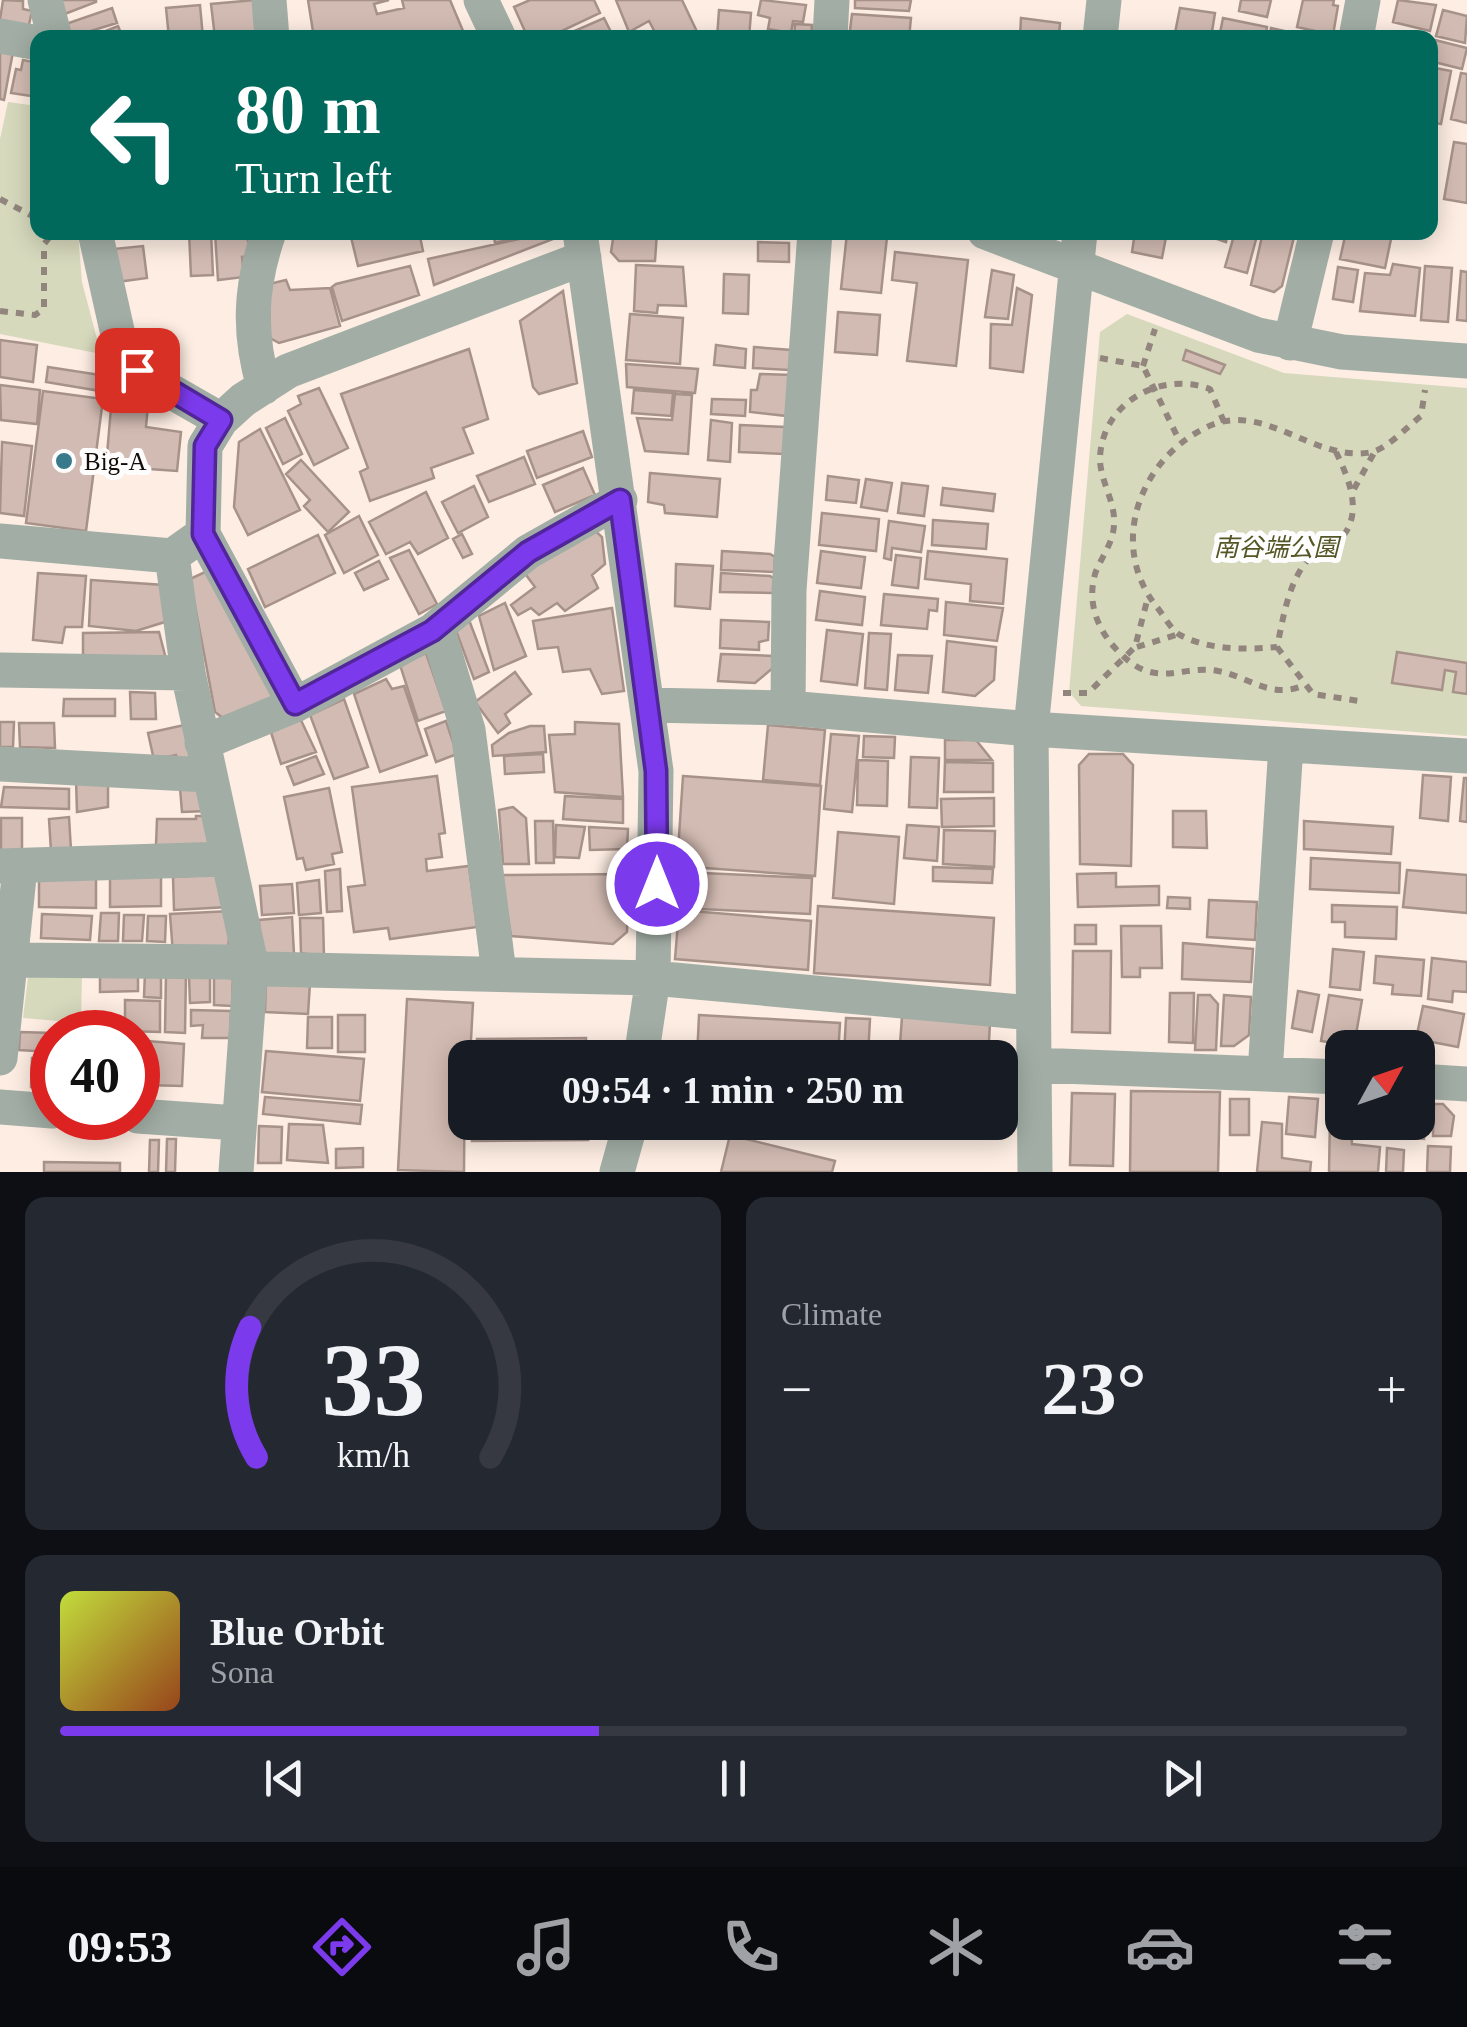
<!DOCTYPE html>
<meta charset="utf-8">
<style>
:root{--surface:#171b24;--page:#242831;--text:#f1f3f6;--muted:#9ea1a6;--line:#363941;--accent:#7c3aed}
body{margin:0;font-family:"Times New Roman","Noto Sans JP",serif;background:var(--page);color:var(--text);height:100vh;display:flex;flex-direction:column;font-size:38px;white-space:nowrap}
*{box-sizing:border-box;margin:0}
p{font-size:32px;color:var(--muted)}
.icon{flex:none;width:55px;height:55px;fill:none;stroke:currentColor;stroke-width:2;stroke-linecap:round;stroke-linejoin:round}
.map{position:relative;height:1172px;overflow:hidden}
.details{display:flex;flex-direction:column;gap:25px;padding:25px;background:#0d0f14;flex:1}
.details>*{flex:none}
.top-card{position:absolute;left:30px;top:30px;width:1408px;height:210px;border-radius:20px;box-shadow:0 5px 25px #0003;background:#00695c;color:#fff;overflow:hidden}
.needle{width:65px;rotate:50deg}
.fabs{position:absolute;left:1325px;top:1030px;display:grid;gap:20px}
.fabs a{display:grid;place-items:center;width:110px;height:110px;border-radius:20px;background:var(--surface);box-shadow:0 5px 25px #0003;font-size:50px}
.speed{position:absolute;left:30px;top:1010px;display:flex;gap:20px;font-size:50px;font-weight:700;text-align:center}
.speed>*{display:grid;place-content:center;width:130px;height:130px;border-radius:50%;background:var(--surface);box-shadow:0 5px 25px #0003;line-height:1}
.speed .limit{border:15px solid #d22;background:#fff;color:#111}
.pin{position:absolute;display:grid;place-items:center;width:85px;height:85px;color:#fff;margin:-42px;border-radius:20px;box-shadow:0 5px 15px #0006}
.me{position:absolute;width:110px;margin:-55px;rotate:0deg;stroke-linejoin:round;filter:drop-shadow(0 0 8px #0008)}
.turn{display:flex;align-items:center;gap:35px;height:210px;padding:0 40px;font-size:45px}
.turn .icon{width:130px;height:130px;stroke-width:2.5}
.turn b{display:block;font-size:70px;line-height:85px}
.big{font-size:75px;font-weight:600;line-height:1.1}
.details .card{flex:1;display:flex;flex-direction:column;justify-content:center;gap:15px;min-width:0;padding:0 35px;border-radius:20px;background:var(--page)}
.details .dial{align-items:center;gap:0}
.dial svg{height:260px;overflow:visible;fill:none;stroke:var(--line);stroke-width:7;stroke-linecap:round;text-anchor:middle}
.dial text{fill:var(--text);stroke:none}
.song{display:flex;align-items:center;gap:30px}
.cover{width:120px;height:120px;border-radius:15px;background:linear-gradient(135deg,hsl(70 70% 55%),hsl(20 70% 35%))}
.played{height:10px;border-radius:5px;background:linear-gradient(90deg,var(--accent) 40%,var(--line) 40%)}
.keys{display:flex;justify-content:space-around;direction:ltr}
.heat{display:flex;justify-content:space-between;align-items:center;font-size:55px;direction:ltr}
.details .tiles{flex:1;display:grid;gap:25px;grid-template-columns:1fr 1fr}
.card:last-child{grid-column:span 2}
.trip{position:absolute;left:448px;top:1040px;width:570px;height:100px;border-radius:20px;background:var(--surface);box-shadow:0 5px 25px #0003;font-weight:600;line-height:100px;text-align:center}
.menu{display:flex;height:160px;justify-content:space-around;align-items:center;background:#090b0e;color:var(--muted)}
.menu .icon{width:70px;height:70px}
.menu .current{color:var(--accent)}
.menu b{font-size:45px;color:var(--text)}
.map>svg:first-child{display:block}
.green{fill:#d6d9bc}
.building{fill:#d2bbb2;stroke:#a79289;stroke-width:2.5}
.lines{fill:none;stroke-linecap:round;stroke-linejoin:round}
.path{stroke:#91857d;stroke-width:6;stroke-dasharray:8 8;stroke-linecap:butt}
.minor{stroke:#a2aea5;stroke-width:35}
.route-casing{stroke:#51269a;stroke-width:25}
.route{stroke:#7c3aed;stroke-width:18}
.poi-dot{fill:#387a8c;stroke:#fdfdfd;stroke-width:4}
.labels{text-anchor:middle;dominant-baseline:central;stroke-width:10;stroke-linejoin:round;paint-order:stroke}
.poi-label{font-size:25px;fill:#130d08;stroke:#fdfdfd;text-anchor:start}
.park-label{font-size:25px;font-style:italic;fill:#555625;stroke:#fdfdfd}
</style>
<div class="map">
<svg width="1467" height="1172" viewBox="0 0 1467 1172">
<rect width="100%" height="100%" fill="#fdede2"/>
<path class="green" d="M8 102 37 106 38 232 78 233 82 282 101 354 0 334V139Z
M1127 314 1284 373 1467 388V736L1081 706 1069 692 1100 332Z
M29 970 82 973 81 1023 23 1018Z"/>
<path class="building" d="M3 0 23 1V9L32 11 28 29 0 20Z
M57 0H96V2L62 15Z
M255 0 260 38H215L211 4Z
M308 0H389L374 4 377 14 404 8 402 0H450L466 38H314Z
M530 0H594L600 13 547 38H528L514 7Z
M616 0H682L700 38H658L649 21 629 32Z
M761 0 806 5 803 22 793 21 791 33 768 29 770 18 758 15Z
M855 0H911L909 11 855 8Z
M1241 0H1271L1267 17 1239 11Z
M1303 0H1334L1333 5 1338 6 1333 35 1297 27Z
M1398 0 1436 5 1430 31 1393 22Z
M200 5 203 38H169L166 8Z
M112 8 117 23 68 38 63 25Z
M1180 8 1215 13 1211 38H1174Z
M719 10 751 13 749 38H717Z
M1443 10 1467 16 1465 43 1436 36Z
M852 14 911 18 909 38H849Z
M604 18 614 38H572L570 33Z
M1021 18 1060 23 1059 38 1020 37Z
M1223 18 1267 27 1265 38H1219Z
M795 24 812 25 811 38H794Z
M118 26 123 38H88Z
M1271 28 1315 38H1269Z
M1435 40 1467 48 1462 69 1430 61Z
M0 49 13 52 4 100 0 99Z
M23 60 38 63V97L11 93 16 69 21 70Z
M1430 67 1451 71 1441 124 1430 122Z
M1461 73 1467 74V123L1451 119Z
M1454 142 1467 144V203L1444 199Z
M189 232H211L213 275 191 276Z
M245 232 253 256 242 257 244 277 218 280 215 233Z
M419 232 423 251 358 266 350 233Z
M493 232H542L495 243Z
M551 232 553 239 434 285 428 259Z
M614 232H657L655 261H619L611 252Z
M1135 232H1167L1162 258 1132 252Z
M1197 232H1228L1226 242Z
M1235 232H1258L1247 273 1225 267Z
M1263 232 1294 237 1282 286 1274 292 1251 285Z
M1346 232 1391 239 1385 268 1340 259Z
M847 233 887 237 881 293 841 289Z
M758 242 789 243V262L758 261Z
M143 246 147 278 117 282 113 249Z
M895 252 968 260 956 366 907 361 917 283 892 280Z
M1393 264 1420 268 1415 316 1360 311 1365 273 1390 275Z
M636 265 683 267 686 306 658 305 657 313 634 311Z
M410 266 419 295 342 321 332 287 336 284Z
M1425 266 1452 268 1448 322 1421 320Z
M1338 267 1358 270 1353 302 1333 299Z
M992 270 1014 275 1008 319 985 317Z
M1461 271 1467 272V321L1457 320Z
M724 274 749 275 748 314 723 313Z
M286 280 290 290 330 288 340 326 279 343 270 338 269 284Z
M1017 288 1032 295 1023 372 990 368 991 324 1012 325Z
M563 291 577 383 539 394 533 387 520 321Z
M838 312 880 315 877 355 835 352Z
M630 314 683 318 680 364 626 360Z
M0 340 37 345 33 382 0 377Z
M716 345 746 349 745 368 714 365Z
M754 347 791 350 789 370 753 368Z
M469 349 488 419 463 428 473 453 431 468 434 478 370 501 360 472 368 468 341 394Z
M1186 350 1225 365 1220 374 1183 360Z
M626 364 698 369 695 393 627 387Z
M48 367 107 376 106 392 46 382Z
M760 374 792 375 787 416 750 412 751 390H757Z
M0 385 40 390 37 424 1 420Z
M113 385 138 386 137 403 148 405 146 427 181 432 177 471 106 466Z
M319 388 348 448 314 465 288 411 301 404 298 396Z
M634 390 673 393 671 416 632 413Z
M43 391 103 399 86 531 26 523Z
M675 394 692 395 688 454 645 451 637 418 672 420Z
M712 399 746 400 745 416 711 414Z
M285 418 302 454 283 464 266 428Z
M711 420 732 423 730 462 708 460Z
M740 425 785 427 784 454 739 452Z
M260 429 300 510 248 535 234 507 239 442Z
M583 431 592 457 537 478 527 451Z
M2 442 32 446 24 516 0 513Z
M524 457 535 484 489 502 477 476Z
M301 460 349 512 328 532 304 506 310 500 286 474Z
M583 468 595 495 555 512 543 485Z
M650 473 720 479 717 517 665 513 664 505 648 502Z
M828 476 859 480 856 503 826 500Z
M866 479 892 483 887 511 861 507Z
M902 483 928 486 924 516 898 513Z
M474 486 488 517 458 533 442 502Z
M943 488 995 494 993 511 941 505Z
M426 492 448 538 418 554 410 542 386 554 369 522Z
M822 513 879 519 876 551 819 545Z
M359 516 378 555 344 573 325 535Z
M933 520 988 524 986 549 932 545Z
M889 521 925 526 921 552 892 548 891 560 884 558Z
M590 526 602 537 605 564 592 575 598 588 565 611 557 603 539 615 531 608 518 615 511 605 535 587 523 571Z
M462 534 472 554 463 558 453 539Z
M318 535 335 573 265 607 248 569Z
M409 550 437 604 419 614 390 558Z
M722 551 770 554 775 557 774 572 721 570Z
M821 551 865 557 861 588 817 583Z
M928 551 1007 559 1003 604 970 601 971 584 925 579Z
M896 555 921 558 918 588 892 585Z
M379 561 388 579 364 590 355 573Z
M676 564 713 566 710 609 675 606Z
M216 567 282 697 223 718 215 712 190 579Z
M38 573 86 576 82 627H65L62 643 33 640Z
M721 573 770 576 775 579 773 593 720 592Z
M91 580 164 585 168 621 136 631 89 626Z
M820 591 865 597 862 625 816 620Z
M884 594 938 599 937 611 929 610 927 629 881 625Z
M946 602 1003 608 997 641 944 635Z
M505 603 526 656 494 670 479 616Z
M612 608 624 691 602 694 590 669 563 672 558 647 538 649 533 621Z
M469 620 489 672 474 679 455 628Z
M721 620 769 622 768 640 759 642V650L720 648Z
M827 630 863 634 857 685 821 681Z
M159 632 165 655 135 662 83 659V633Z
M869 633 891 634 887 690 865 688Z
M947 641 996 647 994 680 975 696 943 692Z
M1397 652 1467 663V694L1453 692 1456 672 1445 670 1442 690 1392 683Z
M426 653 446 711 418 721 400 665Z
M721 654 774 656V667L755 683 718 681Z
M898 655 932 656 928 693 895 690Z
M515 672 531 694 505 714 510 723 498 733 475 702Z
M386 679 392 689 404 686 427 755 380 772 354 694Z
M130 692 155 693 156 719H131Z
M64 699H115V716H63Z
M344 699 368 767 334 779 310 715Z
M299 716 316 752 281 764 269 726Z
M446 721 457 754 436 762 425 729Z
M0 722H14L13 747H0Z
M575 722 619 724 623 797 555 792 549 735 575 734Z
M19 723H54L55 748 20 747Z
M189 724 197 759 178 764 176 755 154 760 148 733Z
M768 725 825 730 820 785 763 780Z
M530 726H544L546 752 493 756 492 745 509 733Z
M831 734 859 736 852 812 824 809Z
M864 736 895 737 894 758 863 757Z
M945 740H976L992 760H945Z
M543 754 544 772 505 774 504 756Z
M1089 754H1123L1133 765 1131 866 1080 864 1079 765Z
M316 756 324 774 294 785 287 767Z
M911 757 939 758 937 808 909 807Z
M858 760 888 761 887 806 857 805Z
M945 762 993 763V792H944Z
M1423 775 1451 777 1448 821 1420 818Z
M437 776 445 833 439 834 442 857 426 859 427 871 469 866 477 927 390 939 388 928 354 932 348 887 365 885 352 787Z
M683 776 821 786 815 876 677 866Z
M1464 778H1467V822L1460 821Z
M76 780H108V807L77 812Z
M204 786 208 811 182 812 180 788Z
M4 787 69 789V809L1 807Z
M329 788 342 852 332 854 334 864 306 870 303 858 297 859 284 797Z
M565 796 623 799V823L563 819Z
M994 798V826L942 827 941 799Z
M513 807 526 818 529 864H503L499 810Z
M1173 811H1206L1207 848 1173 847Z
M196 816H210L209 846 156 845 157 819H196Z
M69 817 71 850 51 851 49 819Z
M1 818H22V852L1 851Z
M535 821H553L554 863H536Z
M1304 821 1393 827 1391 854 1304 849Z
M556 825 585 827 579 858 555 857Z
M907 825 939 827 937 861 904 858Z
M589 827 628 829 627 849 590 850Z
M944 830 995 831 994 867 943 864Z
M838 832 899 837 894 904 833 898Z
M1311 858 1400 863 1399 893 1310 889Z
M933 867 993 869 992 883 933 881Z
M340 869 342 911 327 912 325 871Z
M1407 870 1467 875V913L1403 907Z
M680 872 812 878 810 914 679 908Z
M1116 873V887L1159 886V905L1078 907 1077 874Z
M39 874 96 875V908L39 907Z
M226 874 228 907 174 910 173 877Z
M629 874 627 932 613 944 511 936 501 875Z
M110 875H161V906L110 907Z
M319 880 321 913 299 915 297 883Z
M292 884 294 913 262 915 260 886Z
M1168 897 1190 898V909L1167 908Z
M1209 900 1257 902 1255 940 1207 937Z
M1332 905 1397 907 1396 939 1345 937V922H1332Z
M818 906 994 918 990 985 814 973Z
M679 910 811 921 808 970 675 959Z
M231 911 228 951 173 954 170 914Z
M101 913H119L118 941H99Z
M42 914 92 916 90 940 41 938Z
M124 915H144L142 941H123Z
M148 916H166L165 942 147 941Z
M292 917 294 954 260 955 259 920Z
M300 918H323L324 957 301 953Z
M1075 925H1096V944H1075Z
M1121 926H1161L1162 968H1140V977H1122Z
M1183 943 1253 949 1251 982 1182 979Z
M1333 949 1364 952 1360 990 1330 987Z
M1073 951H1111L1110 1033 1072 1032Z
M1376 956 1424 960 1421 996 1392 994 1393 985 1374 983Z
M1432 958 1467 962V992L1453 991 1452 1002 1428 999Z
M100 971H138V991L100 992Z
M161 971V998L144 997 145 972Z
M166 972H186L185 1033 165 1032Z
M233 973 232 1006 214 1005V974Z
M210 976V1002L190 1003 189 977Z
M266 983H310L308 1014 265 1012Z
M1298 991 1319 995 1312 1032 1292 1028Z
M1170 993H1194L1193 1043 1169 1042Z
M1198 995H1210L1218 1004 1216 1050H1195Z
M1224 995 1251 997 1249 1035 1234 1046H1221Z
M1329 995 1362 1000 1354 1046 1321 1041Z
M407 999 473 1003 470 1058H465L464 1172 398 1170Z
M125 1000 160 1001V1032L125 1031Z
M1423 1006 1464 1014 1458 1047 1416 1039Z
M191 1010 231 1011 230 1038H202L203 1025 191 1026Z
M338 1015H365V1052H338Z
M699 1015 840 1023 838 1056 852 1058H697Z
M308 1017H332V1048H307Z
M902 1017 990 1023 988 1058H899Z
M846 1018 870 1019 868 1056 844 1055Z
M20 1032 52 1033V1052L19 1050Z
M1365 1032 1391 1035 1389 1048H1363Z
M586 1038V1058H476L477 1039Z
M147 1041 184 1044 182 1086 144 1085Z
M266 1051 364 1059 360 1101 262 1092Z
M32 1058H52V1088L31 1087Z
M1131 1091 1220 1092 1218 1172H1130Z
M1072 1093 1115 1094 1113 1166 1070 1165Z
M265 1097 362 1105 360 1124 263 1114Z
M1289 1097 1318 1099 1315 1137 1286 1134Z
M1230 1099H1249V1135H1230Z
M1434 1104H1443L1454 1116 1451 1136H1433Z
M1418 1106 1427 1107 1424 1139 1386 1136 1387 1122H1418Z
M1330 1117 1351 1122 1352 1144 1380 1147 1378 1172H1329Z
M473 1122H587L588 1140 472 1141Z
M887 1122H992V1127Z
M1262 1122 1282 1124V1158L1311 1162 1310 1172H1257Z
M289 1124 323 1125 328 1163 287 1160Z
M259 1126 282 1127 281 1163H258Z
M730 1135 835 1161 832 1172H721Z
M167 1139H176L175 1172H166Z
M150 1140H159L158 1172H149Z
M1428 1146 1451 1147 1450 1172H1427Z
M363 1148V1167L336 1168V1149Z
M1387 1148 1404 1150 1403 1172H1386Z
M44 1162 120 1163V1172H44Z"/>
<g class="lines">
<path class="path" d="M0 199 38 219
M0 311 35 315 44 309V244L52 234
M1100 358 1143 366 1180 442
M1143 366 1155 329
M1224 422 1210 389C1162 371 1103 401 1100 457 1099 479 1116 502 1114 525 1113 544 1101 557 1095 574 1086 606 1100 635 1123 656 1158 689 1183 664 1218 671 1250 677 1271 700 1305 685
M1336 452C1350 481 1366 519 1335 544 1324 552 1310 554 1303 566 1287 590 1283 619 1277 647 1246 650 1208 650 1180 635 1171 630 1163 614 1156 606 1108 544 1140 460 1205 428 1263 398 1314 464 1372 452 1388 448 1408 426 1421 416L1425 390
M1354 489 1374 453
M1137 647 1179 634
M1277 647 1313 694 1359 701
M1063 693H1088L1135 647 1148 597"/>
<path class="minor" d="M45 0 55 38
M269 0 272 38
M481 0 499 38
M0 36 38 43
M830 38 832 0
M1100 38 1104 0
M1356 38 1363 0
M95 232 123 357 153 381 221 420
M580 232 656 771 653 978 641 1058
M985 232 1258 335 1342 352 1467 361
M1290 343 1317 232
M264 387C248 332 250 287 269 232
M203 534 295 705
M0 541 172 556 203 534 205 446 221 420 243 400 288 371 584 258
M172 556 188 673 251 964 236 1172
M437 628 468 730 499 973
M0 670 188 673
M648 705 788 708 1031 729 1467 756
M788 708 789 590 815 232
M202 743 295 705 432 631 528 552 620 500
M0 764 208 775
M0 866 225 859
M13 960 230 962 265 969 653 978 1032 1013
M0 1058 20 868
M1035 1065 1342 1077
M1265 1073 1286 745
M1418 1081 1467 1084
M0 1107 52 1111
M138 1116 237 1123
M617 1172 631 1122
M1035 1172 1031 729 1080 232"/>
</g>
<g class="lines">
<defs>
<path id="route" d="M137 370 221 420 205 446 203 534 295 704 432 631 528 552 620 500 656 771 657 884"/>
</defs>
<use href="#route" class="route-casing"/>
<use href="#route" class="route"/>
</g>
<circle class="poi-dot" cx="64" cy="461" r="10"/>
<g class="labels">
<g class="poi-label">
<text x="84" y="461">Big-A</text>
</g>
<g class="park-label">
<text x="1276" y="547">南谷端公園</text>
</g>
</g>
</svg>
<div class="fabs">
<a><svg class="needle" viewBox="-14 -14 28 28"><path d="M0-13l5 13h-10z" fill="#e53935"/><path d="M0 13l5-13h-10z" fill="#9ea1a6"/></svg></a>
</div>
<div class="speed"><div class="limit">40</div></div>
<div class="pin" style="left:137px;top:370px;background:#d93025"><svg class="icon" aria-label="arrive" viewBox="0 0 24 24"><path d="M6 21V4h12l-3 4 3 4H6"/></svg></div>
<svg class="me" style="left:657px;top:884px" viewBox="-20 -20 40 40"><circle r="17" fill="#7c3aed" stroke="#fff" stroke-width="3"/><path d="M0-11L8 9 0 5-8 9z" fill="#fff"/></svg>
<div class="trip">09:54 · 1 min · 250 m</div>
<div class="top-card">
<div class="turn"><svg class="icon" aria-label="left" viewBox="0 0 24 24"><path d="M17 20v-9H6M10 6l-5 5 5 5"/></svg><div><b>80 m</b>Turn left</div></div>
</div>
</div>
<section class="details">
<div class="tiles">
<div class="card dial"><svg viewBox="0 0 100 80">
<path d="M14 69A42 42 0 1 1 86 69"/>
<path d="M14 69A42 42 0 0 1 12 29" stroke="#7c3aed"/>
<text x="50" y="56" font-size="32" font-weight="700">33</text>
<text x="50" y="72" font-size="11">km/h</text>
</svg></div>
<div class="card"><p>Climate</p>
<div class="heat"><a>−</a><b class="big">23°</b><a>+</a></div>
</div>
<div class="card">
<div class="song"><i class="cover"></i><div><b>Blue Orbit</b><p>Sona</p></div></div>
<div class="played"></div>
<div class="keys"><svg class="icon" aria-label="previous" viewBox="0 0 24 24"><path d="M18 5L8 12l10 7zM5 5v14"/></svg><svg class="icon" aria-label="pause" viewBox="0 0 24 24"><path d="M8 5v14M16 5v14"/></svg><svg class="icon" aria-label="next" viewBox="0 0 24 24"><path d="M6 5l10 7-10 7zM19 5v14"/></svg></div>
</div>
</div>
</section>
<nav class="menu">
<b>09:53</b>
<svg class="icon current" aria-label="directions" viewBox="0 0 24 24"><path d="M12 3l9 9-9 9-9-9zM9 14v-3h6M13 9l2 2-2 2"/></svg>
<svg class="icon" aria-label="music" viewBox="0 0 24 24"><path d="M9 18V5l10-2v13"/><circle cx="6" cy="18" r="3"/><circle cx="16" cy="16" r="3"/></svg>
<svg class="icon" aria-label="phone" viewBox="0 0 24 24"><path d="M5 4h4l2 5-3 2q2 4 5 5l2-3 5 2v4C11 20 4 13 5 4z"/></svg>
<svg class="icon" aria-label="climate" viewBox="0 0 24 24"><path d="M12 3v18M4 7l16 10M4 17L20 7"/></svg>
<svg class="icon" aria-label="car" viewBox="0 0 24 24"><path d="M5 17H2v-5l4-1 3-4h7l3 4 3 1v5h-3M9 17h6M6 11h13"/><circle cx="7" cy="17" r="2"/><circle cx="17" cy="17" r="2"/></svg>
<svg class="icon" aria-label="filters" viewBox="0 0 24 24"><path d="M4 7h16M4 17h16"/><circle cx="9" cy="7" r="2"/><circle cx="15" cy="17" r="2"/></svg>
</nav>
